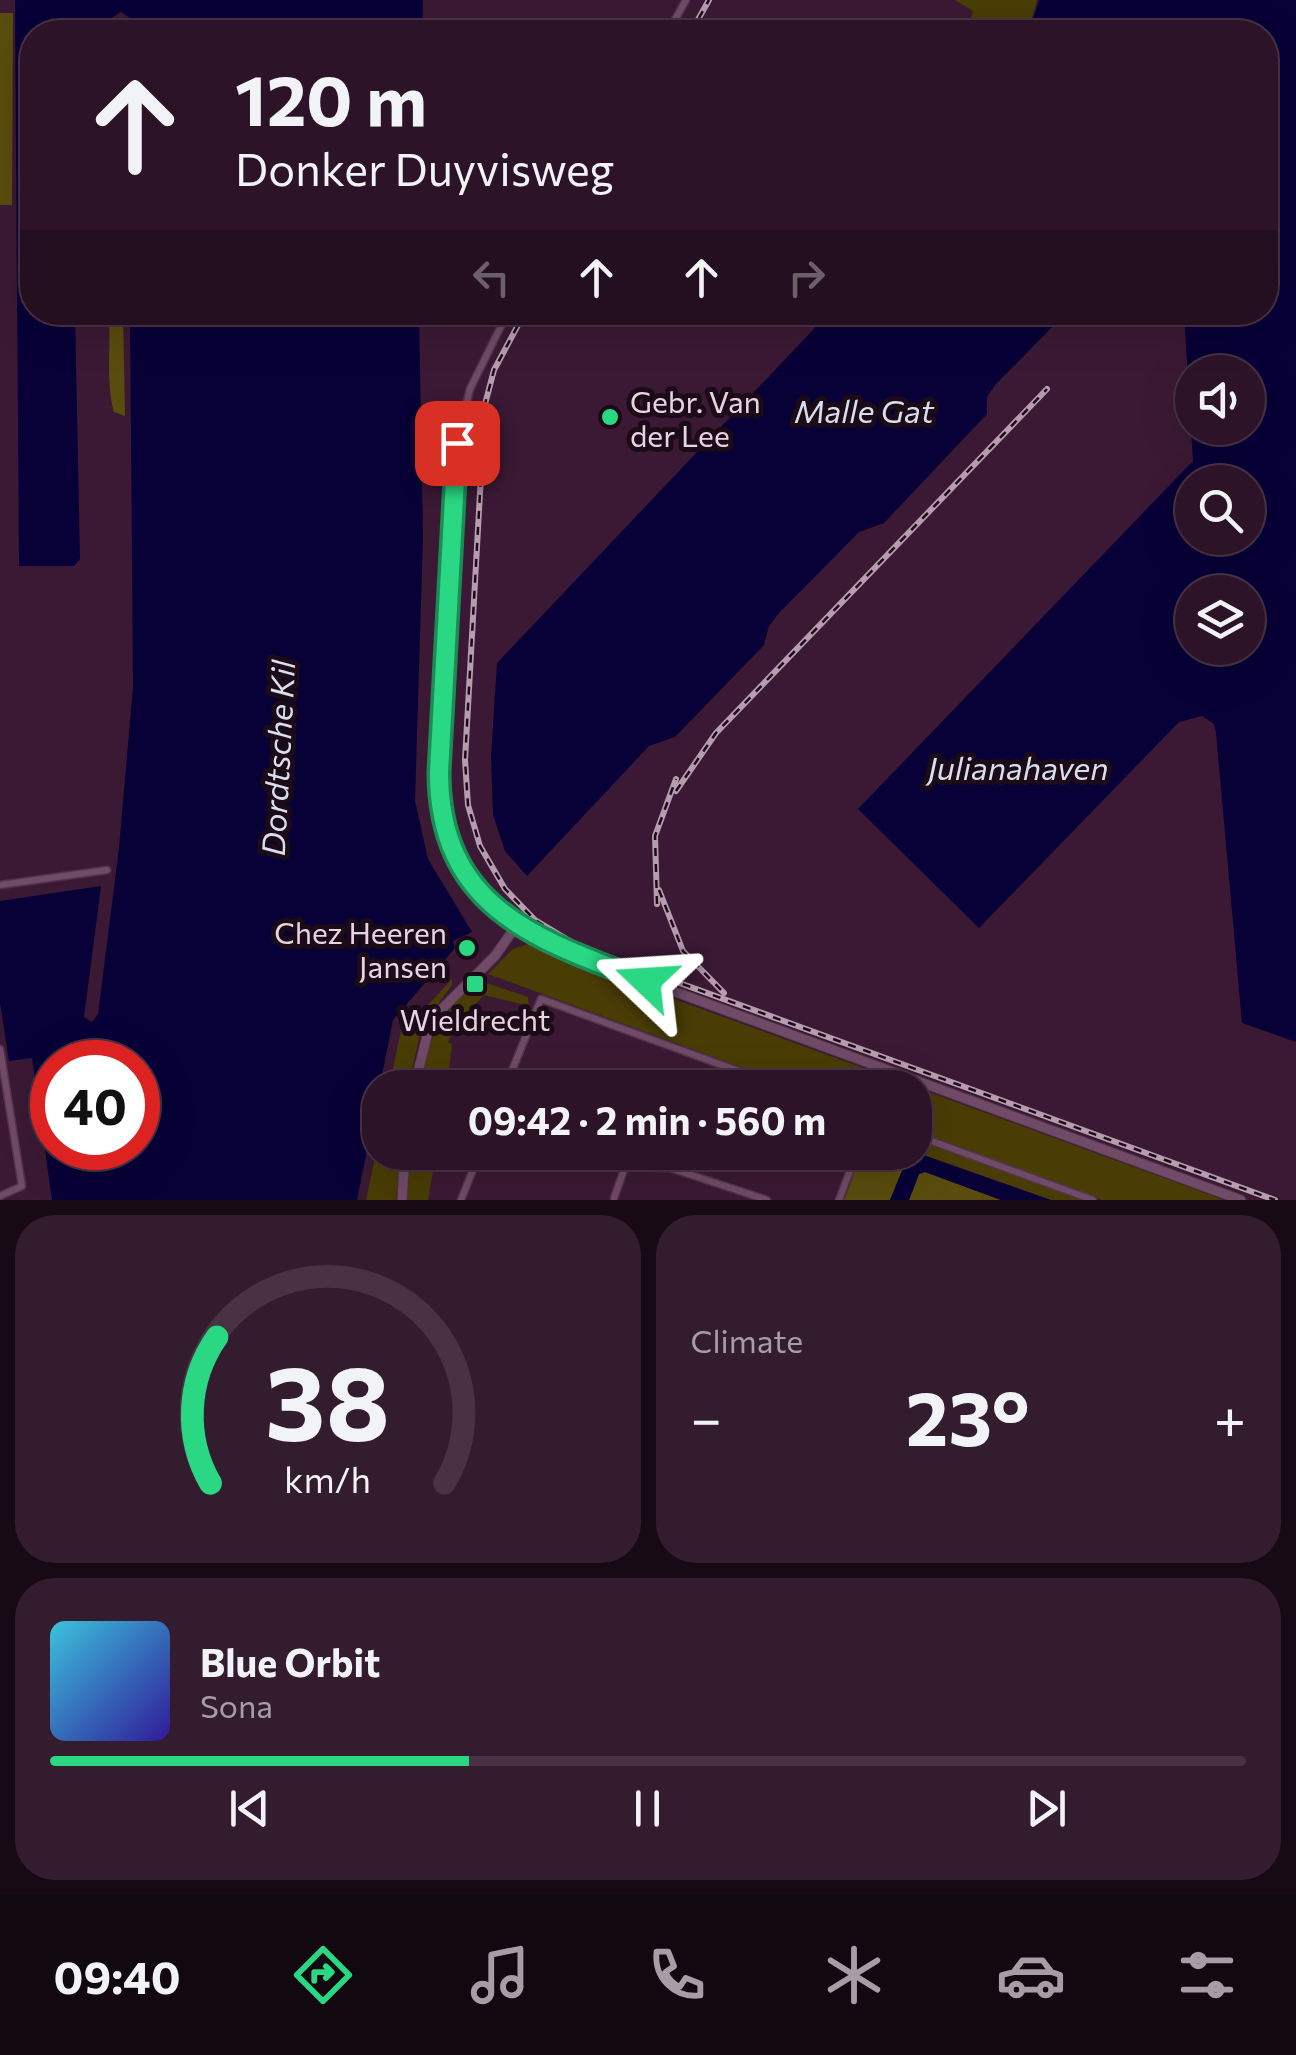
<!DOCTYPE html>
<meta charset="utf-8">
<style>
:root{--surface:#2c1327;--page:#341c2f;--text:#f1f3f6;--muted:#a69ea7;--line:#483244;--accent:#2ad884}
body{margin:0;font-family:Commissioner,sans-serif;background:var(--page);color:var(--text);height:100vh;display:flex;flex-direction:column;font-size:38px;white-space:nowrap}
*{box-sizing:border-box;margin:0}
p{font-size:32px;color:var(--muted)}
.icon{flex:none;width:55px;height:55px;fill:none;stroke:currentColor;stroke-width:2;stroke-linecap:round;stroke-linejoin:round}
.map{position:relative;height:1200px;overflow:hidden}
.side{display:flex;flex-direction:column;gap:15px;padding:15px;background:#180a15;flex:1}
.side>*{flex:none}
.hud{position:absolute;left:20px;top:20px;width:1258px;height:305px;border-radius:40px;box-shadow:0 10px 40px #0002,0 0 0 2px var(--line);background:#2c1327;color:var(--text);overflow:hidden}
.buttons{position:absolute;left:1175px;top:355px;display:grid;gap:20px}
.buttons a{display:grid;place-items:center;width:90px;height:90px;border-radius:50%;background:var(--surface);box-shadow:0 10px 40px #0002,0 0 0 2px var(--line);font-size:50px}
.speed{position:absolute;left:30px;top:1040px;display:flex;gap:20px;font-size:50px;font-weight:700;text-align:center}
.speed>*{display:grid;place-content:center;width:130px;height:130px;border-radius:50%;background:var(--surface);box-shadow:0 10px 40px #0002,0 0 0 2px var(--line);line-height:1}
.speed .limit{border:15px solid #d22;background:#fff;color:#111}
.pin{position:absolute;display:grid;place-items:center;width:85px;height:85px;color:#fff;margin:-42px;border-radius:20px;box-shadow:0 5px 15px #0006}
.me{position:absolute;width:110px;margin:-55px;rotate:290deg;stroke-linejoin:round;filter:drop-shadow(0 0 8px #0008)}
.turn{display:flex;align-items:center;gap:35px;height:210px;padding:0 50px;font-size:45px}
.turn .icon{width:130px;height:130px;stroke-width:2.5}
.turn b{display:block;font-size:70px;line-height:85px}
.lanes{display:flex;align-items:center;height:95px;padding:0 50px;background:#0003;justify-content:center;gap:50px;direction:ltr}
.lanes .off{opacity:.35}
.big{font-size:75px;font-weight:700;line-height:1.1}
.side .card{flex:1;display:flex;flex-direction:column;justify-content:center;gap:15px;min-width:0;padding:0 35px;border-radius:40px;background:var(--page)}
.side .dial{align-items:center;gap:0}
.dial svg{height:260px;overflow:visible;fill:none;stroke:var(--line);stroke-width:7;stroke-linecap:round;text-anchor:middle}
.dial text{fill:var(--text);stroke:none}
.song{display:flex;align-items:center;gap:30px}
.cover{width:120px;height:120px;border-radius:15px;background:linear-gradient(135deg,hsl(190 70% 55%),hsl(250 70% 35%))}
.played{height:10px;border-radius:5px;background:linear-gradient(90deg,var(--accent) 35%,var(--line) 35%)}
.keys{display:flex;justify-content:space-around;direction:ltr}
.heat{display:flex;justify-content:space-between;align-items:center;font-size:55px;direction:ltr}
.side .tiles{flex:1;display:grid;gap:15px;grid-template-columns:1fr 1fr}
.card:last-child{grid-column:span 2}
.trip{position:absolute;left:362px;top:1070px;width:570px;height:100px;border-radius:40px;background:var(--surface);box-shadow:0 10px 40px #0002,0 0 0 2px var(--line);font-weight:700;line-height:100px;text-align:center}
.menu{display:flex;height:160px;justify-content:space-around;align-items:center;background:#120810;color:var(--muted)}
.menu .icon{width:70px;height:70px}
.menu .current{color:var(--accent)}
.menu b{font-size:45px;color:var(--text)}
.map>svg:first-child{display:block}
.green{fill:#493d05}
.forest{fill:#5a4c0e}
.water{fill:#080137;fill-rule:evenodd}
.lines{fill:none;stroke-linecap:round;stroke-linejoin:round}
.minor-casing{stroke:#51354b;stroke-width:9}
.tertiary-casing{stroke:#51354b;stroke-width:11}
.minor{stroke:#714a67;stroke-width:6}
.tertiary{stroke:#714a67;stroke-width:9}
.rail-casing{stroke:#b79cb0;stroke-width:6}
.rail{stroke:#1a0b16;stroke-width:2.5;stroke-dasharray:8;stroke-linecap:butt}
.route-casing{stroke:#1b8c56;stroke-width:25}
.route{stroke:#2ad884;stroke-width:18}
.poi-dot{fill:#2ad884;stroke:#1a0b16;stroke-width:4}
.labels{text-anchor:middle;dominant-baseline:central;stroke-width:10;stroke-linejoin:round;paint-order:stroke}
.poi-label{font-size:30px;fill:#e9d2e2;stroke:#1a0b16;text-anchor:start}
.water-label{font-size:32px;font-style:italic;fill:#d8ddef;stroke:#1a0b16}
</style>
<div class="map">
<svg width="1296" height="1200" viewBox="0 0 1296 1200">
<rect width="100%" height="100%" fill="#3b1934"/>
<path class="green" d="M955 0H1037L1028 32H967L973 11Z
M534 942 614 977 1224 1200H1102L915 1132V1088L795 1087 488 974 513 949Z
M452 979V985L422 1026 408 1087H389L402 1026 412 1032 425 1008Z
M477 980 528 997 529 1006 484 995 457 1023 448 1042 452 1044 447 1087 419 1088C429 1035 439 1017 477 980Z
M380 1134V1152L400 1153 396 1200H366Z
M915 1139 1083 1200H1051L924 1155 910 1158 904 1153 915 1152Z
M411 1153H436L428 1200H407Z"/>
<path class="forest" d="M0 13H13L12 205H0Z
M108 313H123L125 416 114 412C105 380 112 346 108 313Z
M862 1153H904L910 1158 890 1200H844Z
M925 1172 1001 1200H909L919 1174Z"/>
<path class="water" d="M15 0H423L422 32H136V22L121 12 110 19 105 32H32V312L75 313 80 559 74 566H19Z
M1039 0H1296V1042L1242 1023 1216 733 1214 724 1202 716 1179 722 979 928 858 809 1193 461 1184 313 1265 312V32H1029ZM1248 372V428H1192V372ZM1248 482V538H1192V482ZM1248 592V648H1192V592Z
M130 313H419L423 537 415 801 428 859 472 932 453 941 455 948 393 1020 357 1200H52L32 1058 9 1061 0 1003V901L101 886 84 1017 92 1022 98 1014 119 848 133 687ZM138 1062V1148H52V1062Z
M829 313H1066L996 384 987 397V414L884 523 859 532 779 613 769 626 764 645 675 737 649 746 527 876 505 851 493 815 491 757 497 663Z
M915 1155H923L1051 1200H1001L925 1172 919 1174 909 1200H890L905 1163Z"/>
<g class="lines">
<defs>
<path id="minor" d="M668 32 686 0
M508 312 470 389 457 443 439 796 458 858 471 881 490 907 516 926
M0 885 107 870
M0 1049 22 1186 0 1196
M505 1088 541 999 785 1088
M915 1135 1093 1200
M578 1152 625 1167 670 1168 767 1200
M614 1198 625 1167
M461 1200 480 1152
M839 1200 857 1152"/>
<path id="tertiary" d="M414 1088 431 1020 495 956 516 926 567 952 1241 1200
M402 1200 405 1152"/>
</defs>
<use href="#minor" class="minor-casing"/>
<use href="#tertiary" class="tertiary-casing"/>
<use href="#minor" class="minor"/>
<use href="#tertiary" class="tertiary"/>
<defs>
<path id="rail" d="M691 32 709 0
M525 312 494 370 485 404 465 760 468 805 480 846 505 889 535 920 578 946 1275 1200
M676 791 716 733 1047 389
M659 890 683 951 724 993
M657 904 655 836 676 779"/>
</defs>
<use href="#rail" class="rail-casing"/>
<use href="#rail" class="rail"/>
</g>
<g class="lines">
<defs>
<path id="route" d="M457 443 439 772C439 909 538 940 646 981"/>
</defs>
<use href="#route" class="route-casing"/>
<use href="#route" class="route"/>
</g>
<g class="poi-dot">
<circle cx="610" cy="417" r="10"/>
<circle cx="467" cy="948" r="10"/>
<rect x="465" y="974" width="20" height="20" rx="5"/>
</g>
<g class="labels">
<g class="poi-label">
<text x="630" y="400">Gebr. Van<tspan x="630" dy="34">der Lee</tspan></text>
<text x="447" y="931" text-anchor="end">Chez Heeren<tspan x="447" dy="34">Jansen</tspan></text>
<text x="475" y="1018" text-anchor="middle">Wieldrecht</text>
</g>
<g class="water-label">
<text x="864" y="410">Malle Gat</text>
<text transform="translate(277 758) rotate(-87)">Dordtsche Kil</text>
<text x="1018" y="767">Julianahaven</text>
</g>
</g>
</svg>
<div class="buttons">
<a><svg class="icon" aria-label="sound" viewBox="0 0 24 24"><path d="M4 9h4l5-4v14l-5-4H4zM17 9q2 3 0 6"/></svg></a>
<a><svg class="icon" aria-label="search" viewBox="0 0 24 24"><circle cx="10" cy="10" r="6"/><path d="M15 15l6 6"/></svg></a>
<a><svg class="icon" aria-label="layers" viewBox="0 0 24 24"><path d="M12 4l9 5-9 5-9-5zM3 14l9 5 9-5"/></svg></a>
</div>
<div class="speed"><div class="limit">40</div></div>
<div class="pin" style="left:457px;top:443px;background:#d93025"><svg class="icon" aria-label="arrive" viewBox="0 0 24 24"><path d="M6 21V4h12l-3 4 3 4H6"/></svg></div>
<svg class="me" style="left:646px;top:981px" viewBox="-20 -20 40 40"><path d="M0-17L14 15 0 8-14 15z" fill="#2ad884" stroke="#fff" stroke-width="4"/></svg>
<div class="trip">09:42 · 2 min · 560 m</div>
<div class="hud">
<div class="turn"><svg class="icon" aria-label="ahead" viewBox="0 0 24 24"><path d="M12 20V5M6 11l6-6 6 6"/></svg><div><b>120 m</b>Donker Duyvisweg</div></div>
<div class="lanes"><svg class="icon off" aria-label="left" viewBox="0 0 24 24"><path d="M17 20v-9H6M10 6l-5 5 5 5"/></svg><svg class="icon" aria-label="ahead" viewBox="0 0 24 24"><path d="M12 20V5M6 11l6-6 6 6"/></svg><svg class="icon" aria-label="ahead" viewBox="0 0 24 24"><path d="M12 20V5M6 11l6-6 6 6"/></svg><svg class="icon off" aria-label="right" viewBox="0 0 24 24"><path d="M7 20v-9h11M14 6l5 5-5 5"/></svg></div>
</div>
</div>
<section class="side">
<div class="tiles">
<div class="card dial"><svg viewBox="0 0 100 80">
<path d="M14 69A42 42 0 1 1 86 69"/>
<path d="M14 69A42 42 0 0 1 16 24" stroke="#2ad884"/>
<text x="50" y="56" font-size="32" font-weight="700">38</text>
<text x="50" y="72" font-size="11">km/h</text>
</svg></div>
<div class="card"><p>Climate</p>
<div class="heat"><a>−</a><b class="big">23°</b><a>+</a></div>
</div>
<div class="card">
<div class="song"><i class="cover"></i><div><b>Blue Orbit</b><p>Sona</p></div></div>
<div class="played"></div>
<div class="keys"><svg class="icon" aria-label="previous" viewBox="0 0 24 24"><path d="M18 5L8 12l10 7zM5 5v14"/></svg><svg class="icon" aria-label="pause" viewBox="0 0 24 24"><path d="M8 5v14M16 5v14"/></svg><svg class="icon" aria-label="next" viewBox="0 0 24 24"><path d="M6 5l10 7-10 7zM19 5v14"/></svg></div>
</div>
</div>
</section>
<nav class="menu">
<b>09:40</b>
<svg class="icon current" aria-label="directions" viewBox="0 0 24 24"><path d="M12 3l9 9-9 9-9-9zM9 14v-3h6M13 9l2 2-2 2"/></svg>
<svg class="icon" aria-label="music" viewBox="0 0 24 24"><path d="M9 18V5l10-2v13"/><circle cx="6" cy="18" r="3"/><circle cx="16" cy="16" r="3"/></svg>
<svg class="icon" aria-label="phone" viewBox="0 0 24 24"><path d="M5 4h4l2 5-3 2q2 4 5 5l2-3 5 2v4C11 20 4 13 5 4z"/></svg>
<svg class="icon" aria-label="climate" viewBox="0 0 24 24"><path d="M12 3v18M4 7l16 10M4 17L20 7"/></svg>
<svg class="icon" aria-label="car" viewBox="0 0 24 24"><path d="M5 17H2v-5l4-1 3-4h7l3 4 3 1v5h-3M9 17h6M6 11h13"/><circle cx="7" cy="17" r="2"/><circle cx="17" cy="17" r="2"/></svg>
<svg class="icon" aria-label="filters" viewBox="0 0 24 24"><path d="M4 7h16M4 17h16"/><circle cx="9" cy="7" r="2"/><circle cx="15" cy="17" r="2"/></svg>
</nav>
